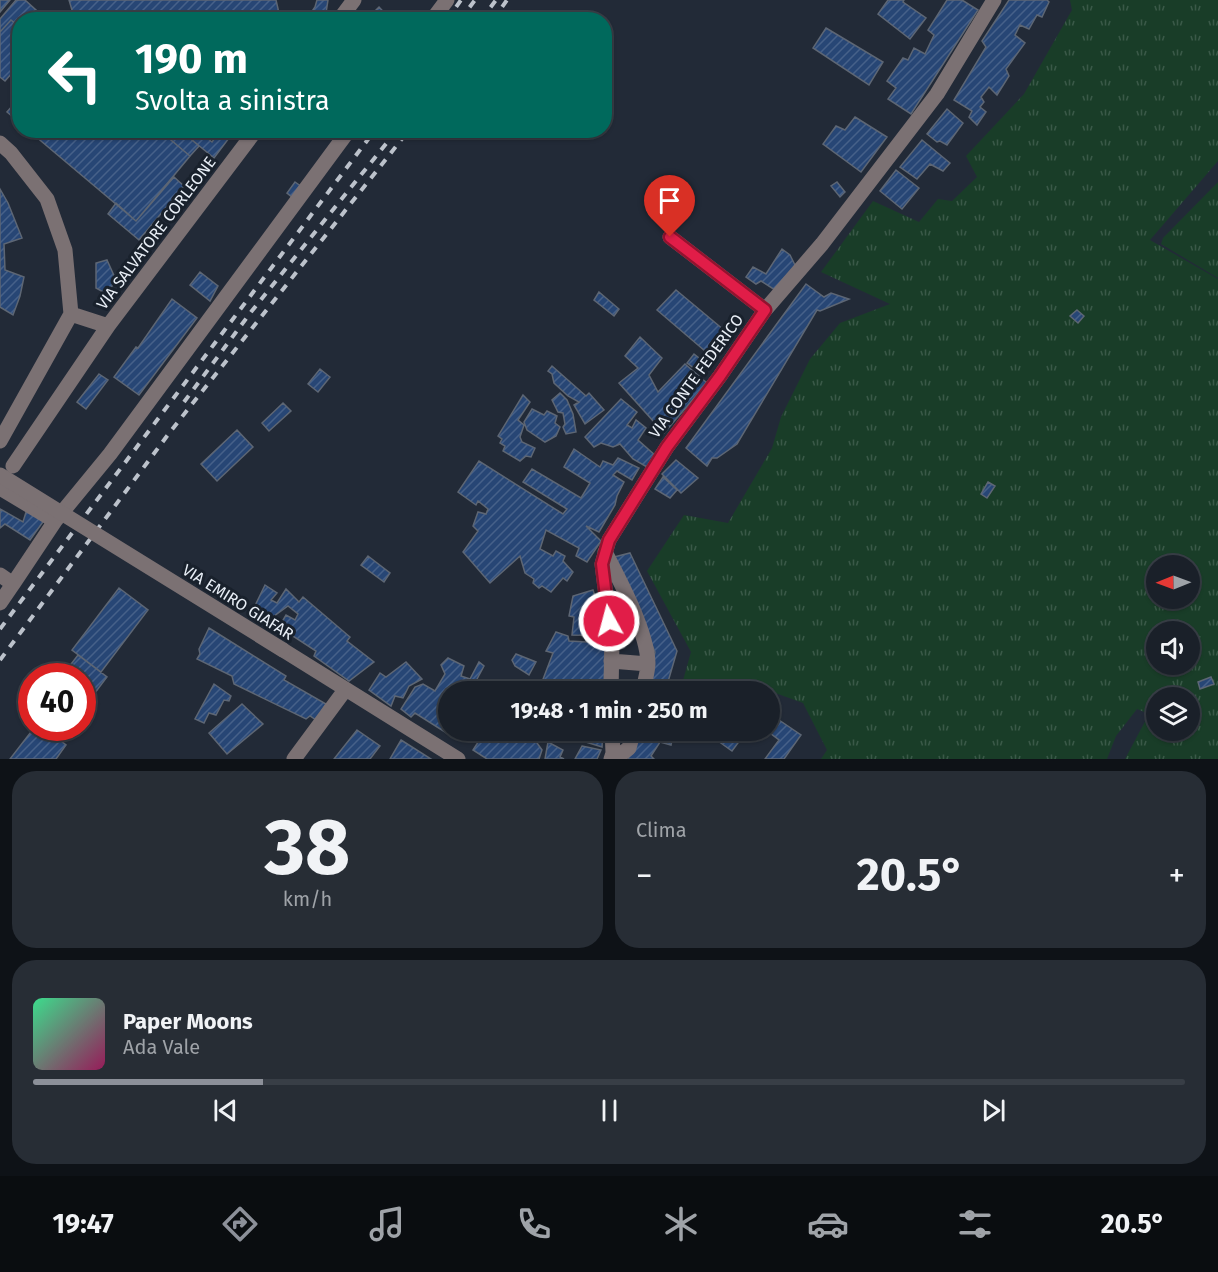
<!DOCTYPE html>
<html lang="it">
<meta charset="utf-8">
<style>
:root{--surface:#1a2029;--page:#272d35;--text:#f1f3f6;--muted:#9fa3a8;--line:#383e46;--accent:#8c9099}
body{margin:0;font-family:"Fira Sans",sans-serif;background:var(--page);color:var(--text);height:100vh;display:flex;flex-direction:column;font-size:22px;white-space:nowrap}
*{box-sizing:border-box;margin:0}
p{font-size:20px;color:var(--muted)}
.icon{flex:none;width:33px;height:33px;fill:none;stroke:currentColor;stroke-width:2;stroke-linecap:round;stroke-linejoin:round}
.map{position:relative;height:759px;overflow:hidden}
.sheet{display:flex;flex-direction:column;gap:12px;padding:12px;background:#0e1217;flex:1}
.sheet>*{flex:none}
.banner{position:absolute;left:12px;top:12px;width:600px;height:126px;border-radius:24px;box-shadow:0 2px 4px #0004,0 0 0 2px var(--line);background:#00695c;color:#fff;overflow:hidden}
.needle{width:39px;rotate:269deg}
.tools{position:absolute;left:1146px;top:555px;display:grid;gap:12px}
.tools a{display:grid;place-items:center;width:54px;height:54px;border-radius:50%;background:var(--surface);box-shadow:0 2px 4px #0004,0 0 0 2px var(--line);font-size:30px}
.speed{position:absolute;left:18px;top:663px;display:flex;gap:12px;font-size:30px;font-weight:700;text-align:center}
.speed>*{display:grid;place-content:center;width:78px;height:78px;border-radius:50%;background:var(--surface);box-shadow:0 2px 4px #0004,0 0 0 2px var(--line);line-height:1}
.speed .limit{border:9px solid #d22;background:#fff;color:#111}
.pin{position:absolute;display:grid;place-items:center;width:51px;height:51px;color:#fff;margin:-62px -26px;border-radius:50% 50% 50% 0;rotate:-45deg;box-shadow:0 0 6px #0007}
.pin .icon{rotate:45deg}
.me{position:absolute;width:66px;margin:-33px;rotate:353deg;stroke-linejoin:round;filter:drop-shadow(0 0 4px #0008)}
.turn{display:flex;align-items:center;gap:21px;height:126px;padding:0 24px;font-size:27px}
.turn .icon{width:78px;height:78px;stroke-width:2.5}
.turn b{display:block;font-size:42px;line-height:51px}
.big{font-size:45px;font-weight:700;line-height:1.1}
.sheet .widget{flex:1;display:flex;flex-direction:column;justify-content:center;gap:9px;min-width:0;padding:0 21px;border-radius:24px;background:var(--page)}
.sheet .dial{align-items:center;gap:0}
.dial b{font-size:78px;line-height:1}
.song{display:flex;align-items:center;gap:18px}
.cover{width:72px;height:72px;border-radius:9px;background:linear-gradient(135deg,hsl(150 70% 55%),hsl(330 70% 35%))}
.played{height:6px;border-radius:3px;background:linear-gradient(90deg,var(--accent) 20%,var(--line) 20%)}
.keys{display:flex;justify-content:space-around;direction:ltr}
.heat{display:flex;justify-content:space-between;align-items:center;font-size:33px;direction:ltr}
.sheet .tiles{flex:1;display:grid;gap:12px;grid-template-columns:1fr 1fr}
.widget:last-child{grid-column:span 2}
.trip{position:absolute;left:438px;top:681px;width:342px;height:60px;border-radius:30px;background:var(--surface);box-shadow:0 2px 4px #0004,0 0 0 2px var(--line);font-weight:700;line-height:60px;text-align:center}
.tabs{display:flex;height:96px;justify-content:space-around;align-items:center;background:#0a0d10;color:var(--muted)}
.tabs .icon{width:42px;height:42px}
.tabs .selected{color:var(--accent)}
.tabs b{font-size:27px;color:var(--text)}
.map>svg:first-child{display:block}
.grass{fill:url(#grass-tufts);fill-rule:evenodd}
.building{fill:url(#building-hatch);stroke:#5d6674;stroke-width:1.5}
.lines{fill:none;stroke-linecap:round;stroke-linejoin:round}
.minor{stroke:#7b7173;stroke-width:15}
.rail{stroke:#bcc2cb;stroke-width:4;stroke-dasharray:8 8;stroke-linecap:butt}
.minor-bridge{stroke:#7b7173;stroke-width:15}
.route-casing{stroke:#92132f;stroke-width:15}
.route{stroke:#e11d48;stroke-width:10}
.labels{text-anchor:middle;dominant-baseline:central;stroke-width:6;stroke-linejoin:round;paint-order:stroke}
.street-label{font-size:16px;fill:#e9eff7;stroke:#19212c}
</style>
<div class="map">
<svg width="1218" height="759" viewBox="0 0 1218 759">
<defs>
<pattern id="grass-tufts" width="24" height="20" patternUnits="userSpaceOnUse" patternTransform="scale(1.5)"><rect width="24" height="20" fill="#193d28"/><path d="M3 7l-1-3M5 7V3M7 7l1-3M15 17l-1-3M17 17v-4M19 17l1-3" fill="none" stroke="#3a5948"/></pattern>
<pattern id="building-hatch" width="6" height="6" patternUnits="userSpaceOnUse" patternTransform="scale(1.5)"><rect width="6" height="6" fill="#274675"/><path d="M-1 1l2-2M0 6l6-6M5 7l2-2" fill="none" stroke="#466189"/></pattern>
</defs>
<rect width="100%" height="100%" fill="#222a37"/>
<path class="grass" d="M1070 0H1218V161L1150 240 1218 279V759H1125L1149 714 1137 709 1116 736 1107 759H821L827 750 803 703 750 684 732 691H680L691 652 647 571 684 515 728 523 772 448 781 417 810 359 840 323 890 304 821 272 873 201 919 222 938 199 952 201 977 177 966 156 1024 94 1072 10ZM1156 566H1190V598H1156ZM1156 632H1190V664H1156ZM1156 698H1190V730H1156Z
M1218 182V278L1161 244 1163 238Z"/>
<path class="building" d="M0 0H10L0 12Z
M16 0H25L47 20 24 19 20 20 18 26 11 20 0 32V19Z
M69 0H276L279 13 258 20H75Z
M317 0H328L326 13 321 20H306L315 7Z
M888 0H904L903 2 926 18 910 39 878 14Z
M947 0H962L978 10 911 114 888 99 896 88 887 81 903 58 908 60 914 48 925 54 934 35 928 30Z
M1009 0H1047L1049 2 1042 17 1037 15 1029 29 1020 25 1015 35 1025 43 1006 69 1009 76 997 95 989 87 981 97 984 102 980 107 986 112 977 125 969 117 972 111 954 100 986 47 982 41Z
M379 7 391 20H383L375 11Z
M375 11 383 20H367Z
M11 20 20 27V64L5 81 0 77V32Z
M826 28 883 62 869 85 813 48Z
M20 97V123L7 112Z
M947 109 963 123 947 145 940 141 937 142 927 134Z
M855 117 887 137 861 172 823 144 836 126 845 130Z
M28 130H159L190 156 136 221Z
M159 130H180L199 146 190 156Z
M180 130H197L212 142 221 130H235L214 158Z
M922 140 950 163 943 171 930 164 917 179 900 167Z
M896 170 919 188 902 209 880 191Z
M174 177 184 186 139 240 108 214 116 203 136 221Z
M295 182 302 187 293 198 287 193Z
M837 182 845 192 840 197 831 186Z
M0 189 8 203 22 238 4 244 5 270 24 277 20 296 13 315 0 307Z
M782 249 790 255 796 267 775 290 761 281 756 284 746 277 753 267 766 274Z
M107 260 116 280 107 294 96 288V263Z
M200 272 218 286 210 301 190 285Z
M806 284 824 297 831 293 849 299 820 311 817 310 737 444 717 458H712L707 466 686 448Z
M676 290 730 335 712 357 657 310Z
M599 292 619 309 614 316 594 300Z
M172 299 197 318 139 395 114 377 136 347 138 348Z
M1077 310 1084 316 1078 323 1070 316Z
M640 337 662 358 649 375 658 392 685 364 707 383 664 433 619 383 638 368 625 356Z
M694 354 704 362 698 371 687 363Z
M552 366 586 396 589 393 604 410 585 424 574 405 579 402 568 396 554 383 552 374 548 371Z
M320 369 330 377 318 392 308 384Z
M99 374 108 380 86 409 77 402Z
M560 393 567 400 573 414 576 432 566 434 563 427 565 424 563 413 558 412 552 400Z
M523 395 530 402 518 420 524 425 520 437 522 442 535 448 531 457 526 456 520 461 503 451 505 446 500 443 502 439 498 436Z
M621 399 637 412 627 425 632 428 636 420 646 428 638 440 656 456 647 467 633 459 620 444 613 447 601 443 594 447 585 437Z
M283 403 291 411 269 431 262 423Z
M532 409 544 415 547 411 557 416 555 423 560 427 556 436 545 442 527 430 524 422Z
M237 430 253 447 217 481 201 464Z
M574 449 600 467 603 461 613 465 618 458 639 468 632 480 617 471 613 475 624 482 617 496 615 505 599 532 586 526 601 541 587 562 576 556 579 548 546 530 540 549 553 556 556 551 565 556 563 561 573 572 567 581 563 578 551 592 542 586 539 588 533 583 534 579 525 573 520 556 490 583 463 552 478 531 473 526 478 512 486 514 488 509 478 501 476 505 458 492 479 461 563 514 567 509 523 482 532 469 581 498 590 483 564 467Z
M676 460 698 478 681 493 662 474Z
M663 477 677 490 670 498 655 489Z
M988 482 995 486 987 498 981 494Z
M0 509 23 522 27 509 45 519 30 540 5 524 0 528Z
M630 553 677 651 665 692H647L655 652 614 557Z
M368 556 390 573 384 582 361 565Z
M265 585 277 593 271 600 277 603 286 589 299 602 303 597 350 637 347 641 374 662 349 681 314 656 316 651 279 627 286 615 295 620 298 614 288 606 270 619 252 612Z
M119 588 148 610 101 672 72 650Z
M593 590 602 617V636L572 635 574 617 569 616 573 596Z
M209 628 286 676 284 680 326 704 316 720 310 716 306 719 234 684 232 676 197 659 200 654 199 649Z
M556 632 568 636 569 641 605 643 604 692H559L542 682 553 653 546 651Z
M516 654 536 662 529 675 515 666 512 660Z
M78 655 107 677 82 710V676H62Z
M448 658 464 666 461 676 470 679 479 662 484 666 470 692H448V730H462L456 739 415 713 411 717 401 709 415 687 423 684 435 691 445 674 441 665Z
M406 662 422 679 409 686 403 698 395 696 391 706 369 690 380 673 386 677Z
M1211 677 1214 684 1200 689 1198 682Z
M491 680 509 692H483Z
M214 684 231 696 229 701 224 700 216 715 209 713 204 723 195 719Z
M242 704 263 724 227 754 209 733Z
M779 720 801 735 784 759H765L779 740 770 733Z
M34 728H44L66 745 56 759H10Z
M44 728H69L60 740Z
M357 730 380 746 370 759H334Z
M508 730H516L526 736 527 730H540L537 743 542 750 539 759H487L473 750 484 733 492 740 498 734 504 736Z
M580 730H603L602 747 579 740Z
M636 730H655L673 736 671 745 660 742 651 756 654 759H628Z
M692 730H741L734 740 738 743 732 751 711 736 707 742Z
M401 740 431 759H390Z
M548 742 563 750 560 757 564 759H545Z
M582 746 601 750 597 759H575Z"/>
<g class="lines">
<path class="minor" d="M339 20 354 0
M432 20 447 0
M0 143 11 153 47 199 65 250 71 314 0 441
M670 237 765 310
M71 314 108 326
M13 466 108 326 256 130
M0 488 55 521
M605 552C620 581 647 631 648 663 648 672 644 683 643 692
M0 575 13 584 55 521 110 454 349 130
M0 603 13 584
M283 650 458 759
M611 661 648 664
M611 692 612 643 602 564 609 540 667 447 720 376 765 310 822 244 937 94 994 0
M294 759 345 690
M611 759 613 753 612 730
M615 759 629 748 634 730"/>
<path class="rail" d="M447 20 461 0
M460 20 475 0
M481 20 496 0
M493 20 507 0
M184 402 251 312 397 130
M0 629 375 130
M0 660 170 432 409 130"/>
<path class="minor-bridge" d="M0 475 283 650"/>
</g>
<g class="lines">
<defs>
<path id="route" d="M609 621 602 564 609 540 667 447 720 376 765 310 670 237"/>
</defs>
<use href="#route" class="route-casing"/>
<use href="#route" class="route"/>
</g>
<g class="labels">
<g class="street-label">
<text transform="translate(156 233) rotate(-53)">VIA SALVATORE CORLEONE</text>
<text transform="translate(696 376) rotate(-54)">VIA CONTE FEDERICO</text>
<text transform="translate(238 602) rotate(32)">VIA EMIRO GIAFAR</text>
</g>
</g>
</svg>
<div class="tools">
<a><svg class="needle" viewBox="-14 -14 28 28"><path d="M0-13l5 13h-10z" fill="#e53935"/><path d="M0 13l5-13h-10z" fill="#9fa3a8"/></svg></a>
<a><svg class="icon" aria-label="sound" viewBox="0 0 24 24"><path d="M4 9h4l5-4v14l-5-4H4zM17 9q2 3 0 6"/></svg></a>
<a><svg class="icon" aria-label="layers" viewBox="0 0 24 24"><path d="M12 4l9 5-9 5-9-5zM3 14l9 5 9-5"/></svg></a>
</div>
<div class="speed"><div class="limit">40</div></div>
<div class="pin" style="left:670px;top:237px;background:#d93025"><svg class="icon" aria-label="arrive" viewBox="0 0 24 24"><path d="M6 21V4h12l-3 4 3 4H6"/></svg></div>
<svg class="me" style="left:609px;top:621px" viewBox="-20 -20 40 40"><circle r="17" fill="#e11d48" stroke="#fff" stroke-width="3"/><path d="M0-11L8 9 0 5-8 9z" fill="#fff"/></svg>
<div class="trip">19:48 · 1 min · 250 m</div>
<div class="banner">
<div class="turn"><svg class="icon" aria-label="left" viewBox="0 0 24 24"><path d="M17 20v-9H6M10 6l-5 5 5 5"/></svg><div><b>190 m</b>Svolta a sinistra</div></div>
</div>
</div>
<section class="sheet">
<div class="tiles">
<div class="widget dial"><b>38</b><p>km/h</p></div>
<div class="widget"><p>Clima</p>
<div class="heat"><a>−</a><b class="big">20.5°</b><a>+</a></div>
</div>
<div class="widget">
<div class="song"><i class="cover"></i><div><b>Paper Moons</b><p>Ada Vale</p></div></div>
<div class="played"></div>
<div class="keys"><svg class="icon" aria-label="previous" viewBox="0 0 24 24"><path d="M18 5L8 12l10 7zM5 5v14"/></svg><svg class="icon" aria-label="pause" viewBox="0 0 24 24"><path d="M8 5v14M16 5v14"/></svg><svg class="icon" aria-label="next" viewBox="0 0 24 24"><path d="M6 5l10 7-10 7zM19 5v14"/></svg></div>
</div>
</div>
</section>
<nav class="tabs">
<b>19:47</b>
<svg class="icon selected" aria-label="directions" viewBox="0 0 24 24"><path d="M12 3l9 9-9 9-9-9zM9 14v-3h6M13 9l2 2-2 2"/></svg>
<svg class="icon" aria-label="music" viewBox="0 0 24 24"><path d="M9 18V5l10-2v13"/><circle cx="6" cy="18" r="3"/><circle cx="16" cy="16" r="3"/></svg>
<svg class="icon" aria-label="phone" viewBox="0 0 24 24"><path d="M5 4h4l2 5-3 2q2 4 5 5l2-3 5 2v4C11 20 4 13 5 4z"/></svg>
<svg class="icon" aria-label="climate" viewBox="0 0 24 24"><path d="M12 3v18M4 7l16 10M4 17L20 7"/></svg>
<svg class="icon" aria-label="car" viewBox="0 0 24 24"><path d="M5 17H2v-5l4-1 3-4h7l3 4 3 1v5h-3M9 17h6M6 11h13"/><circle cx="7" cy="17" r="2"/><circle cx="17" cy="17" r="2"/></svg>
<svg class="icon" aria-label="filters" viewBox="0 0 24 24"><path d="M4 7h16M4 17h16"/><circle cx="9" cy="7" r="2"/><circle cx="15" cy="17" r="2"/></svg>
<b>20.5°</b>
</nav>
